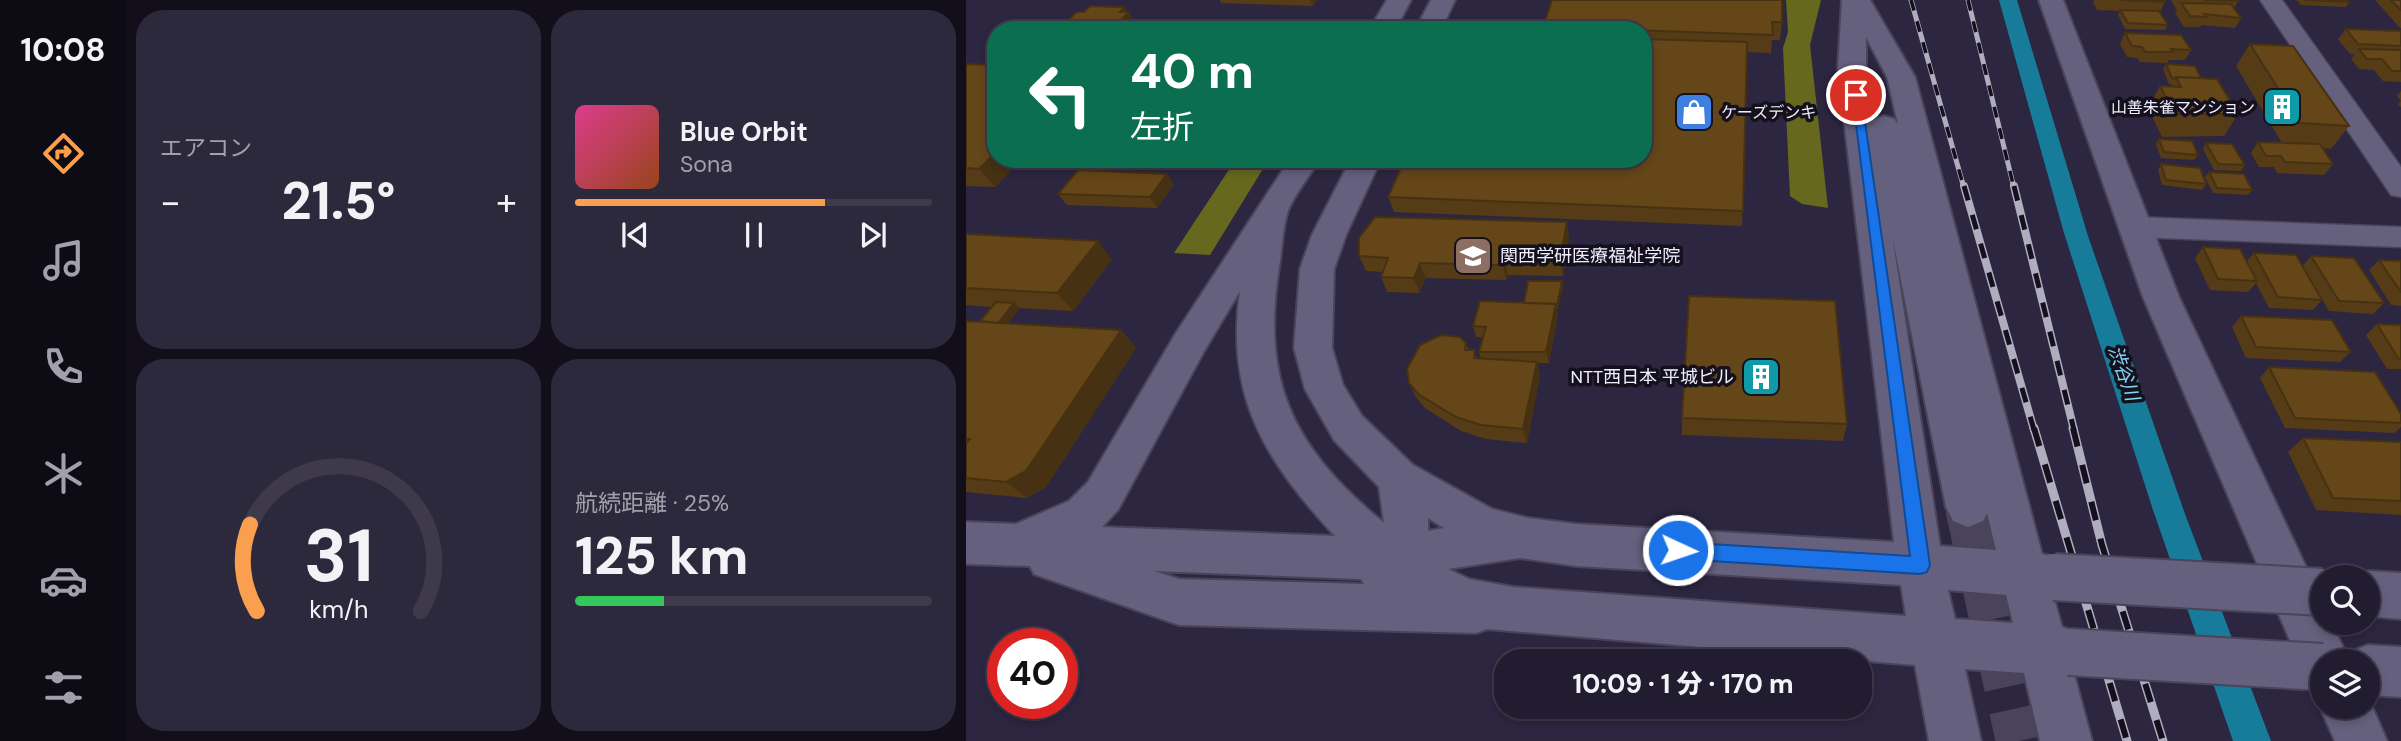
<!DOCTYPE html>
<html lang="ja">
<meta charset="utf-8">
<style>
:root{--surface:#211c30;--page:#2d293c;--text:#f1f3f6;--muted:#a2a1ab;--line:#3e3a4c;--accent:#fa9f4e}
body{margin:0;font-family:"DM Sans","Noto Sans JP",sans-serif;background:var(--page);color:var(--text);height:100vh;display:flex;flex-direction:column;font-size:26px;white-space:nowrap}
*{box-sizing:border-box;margin:0}
p{font-size:23px;color:var(--muted)}
.icon{flex:none;width:38px;height:38px;fill:none;stroke:currentColor;stroke-width:2;stroke-linecap:round;stroke-linejoin:round}
.map{position:relative;flex:1;overflow:hidden}
.details{display:flex;flex-direction:column;gap:10px;padding:10px;background:#120f1a;width:840px}
.details>*{flex:none}
.top-card{position:absolute;left:21px;top:21px;width:665px;height:147px;border-radius:28px;box-shadow:0 4px 10px #0003,0 0 0 2px var(--line);background:#0b6e4f;color:#fff;overflow:hidden}
.controls{position:absolute;left:1344px;top:565px;display:grid;gap:14px}
.controls a{display:grid;place-items:center;width:70px;height:70px;border-radius:50%;background:var(--surface);box-shadow:0 4px 10px #0003,0 0 0 2px var(--line);font-size:35px}
.speed{position:absolute;left:21px;top:628px;display:flex;gap:14px;font-size:35px;font-weight:700;text-align:center}
.speed>*{display:grid;place-content:center;width:91px;height:91px;border-radius:50%;background:var(--surface);box-shadow:0 4px 10px #0003,0 0 0 2px var(--line);line-height:1}
.speed .limit{border:10px solid #d22;background:#fff;color:#111}
.pin{position:absolute;display:grid;place-items:center;width:60px;height:60px;color:#fff;margin:-30px;border:4px solid #fff;border-radius:50%;box-shadow:0 2px 7px #0007}
.me{position:absolute;width:77px;margin:-38px;rotate:93deg;stroke-linejoin:round;filter:drop-shadow(0 0 5px #0008)}
.turn{display:flex;align-items:center;gap:24px;height:147px;padding:0 28px;font-size:32px}
.turn .icon{width:91px;height:91px;stroke-width:2.5}
.turn b{display:block;font-size:49px;line-height:60px}
.big{font-size:52px;font-weight:800;line-height:1.1}
.details .tile{flex:1;display:flex;flex-direction:column;justify-content:center;gap:10px;min-width:0;padding:0 24px;border-radius:28px;background:var(--page)}
.details .dial{align-items:center;gap:0}
.dial svg{height:182px;overflow:visible;fill:none;stroke:var(--line);stroke-width:7;stroke-linecap:round;text-anchor:middle}
.dial text{fill:var(--text);stroke:none}
.song{display:flex;align-items:center;gap:21px}
.cover{width:84px;height:84px;border-radius:10px;background:linear-gradient(135deg,hsl(330 70% 55%),hsl(20 70% 35%))}
.played{height:7px;border-radius:4px;background:linear-gradient(90deg,var(--accent) 70%,var(--line) 70%)}
.keys{display:flex;justify-content:space-around;direction:ltr}
.heat{display:flex;justify-content:space-between;align-items:center;font-size:38px;direction:ltr}
.charge{height:10px;border-radius:5px;background:linear-gradient(90deg,#34c759 25%,var(--line) 0)}
.details .tiles{flex:1;display:grid;gap:10px;grid-template-columns:repeat(2,1fr)}
.trip{position:absolute;left:528px;top:649px;width:378px;height:70px;border-radius:28px;background:var(--surface);box-shadow:0 4px 10px #0003,0 0 0 2px var(--line);font-weight:800;line-height:70px;text-align:center}
main{display:flex;flex:1;min-height:0}
.tabs{display:flex;flex-direction:column;width:126px;justify-content:space-around;align-items:center;background:#0d0b13;color:var(--muted)}
.tabs .icon{width:49px;height:49px}
.tabs .active{color:var(--accent)}
.tabs b{font-size:32px;color:var(--text)}
.map>svg:first-child{display:block}
.forest{fill:#66691d}
.water{fill:#167c9a}
.lines{fill:none;stroke-linecap:round;stroke-linejoin:round}
.tertiary-tunnel{stroke:#49445c;stroke-width:46;stroke-dasharray:46 23;stroke-linecap:butt}
.minor-casing{stroke:#4a445a;stroke-width:3}
.tertiary-casing{stroke:#4a445a;stroke-width:4}
.minor{fill:#65607d;fill-rule:evenodd}
.tertiary{fill:#65607d;fill-rule:evenodd}
.rail-far2-casing{stroke:#b1adc1;stroke-width:5}
.rail-far1-casing{stroke:#b1adc1;stroke-width:8}
.rail-casing{stroke:#b1adc1;stroke-width:9}
.rail-far2{stroke:#14111d;stroke-width:3.5;stroke-dasharray:11;stroke-linecap:butt}
.rail-far1{stroke:#14111d;stroke-width:5;stroke-dasharray:15;stroke-linecap:butt}
.rail{stroke:#14111d;stroke-width:6;stroke-dasharray:19;stroke-linecap:butt}
.tertiary-bridge-casing{stroke:#4a445a;stroke-width:50;stroke-linecap:butt}
.tertiary-bridge{stroke:#65607d;stroke-width:46}
.wall{fill:#563c16}
.shaded-wall{fill:#463112}
.building{fill:#644619;stroke:#463112;stroke-width:2}
.route{fill:#1a73e8;stroke:#114b97;stroke-width:2}
.labels{text-anchor:middle;dominant-baseline:central;stroke-width:7;stroke-linejoin:round;paint-order:stroke}
.far-poi-label{font-size:16px;fill:#f0edfe;stroke:#14111d;text-anchor:end}
.poi-label{font-size:18px;fill:#f0edfe;stroke:#14111d;text-anchor:start}
.water-label{font-size:19px;font-style:italic;fill:#82d4f3;stroke:#14111d}
</style>
<main>
<nav class="tabs">
<b>10:08</b>
<svg class="icon active" aria-label="directions" viewBox="0 0 24 24"><path d="M12 3l9 9-9 9-9-9zM9 14v-3h6M13 9l2 2-2 2"/></svg>
<svg class="icon" aria-label="music" viewBox="0 0 24 24"><path d="M9 18V5l10-2v13"/><circle cx="6" cy="18" r="3"/><circle cx="16" cy="16" r="3"/></svg>
<svg class="icon" aria-label="phone" viewBox="0 0 24 24"><path d="M5 4h4l2 5-3 2q2 4 5 5l2-3 5 2v4C11 20 4 13 5 4z"/></svg>
<svg class="icon" aria-label="climate" viewBox="0 0 24 24"><path d="M12 3v18M4 7l16 10M4 17L20 7"/></svg>
<svg class="icon" aria-label="car" viewBox="0 0 24 24"><path d="M5 17H2v-5l4-1 3-4h7l3 4 3 1v5h-3M9 17h6M6 11h13"/><circle cx="7" cy="17" r="2"/><circle cx="17" cy="17" r="2"/></svg>
<svg class="icon" aria-label="filters" viewBox="0 0 24 24"><path d="M4 7h16M4 17h16"/><circle cx="9" cy="7" r="2"/><circle cx="15" cy="17" r="2"/></svg>
</nav>
<section class="details">
<div class="tiles">
<div class="tile"><p>エアコン</p>
<div class="heat"><a>−</a><b class="big">21.5°</b><a>+</a></div>
</div>
<div class="tile">
<div class="song"><i class="cover"></i><div><b>Blue Orbit</b><p>Sona</p></div></div>
<div class="played"></div>
<div class="keys"><svg class="icon" aria-label="previous" viewBox="0 0 24 24"><path d="M18 5L8 12l10 7zM5 5v14"/></svg><svg class="icon" aria-label="pause" viewBox="0 0 24 24"><path d="M8 5v14M16 5v14"/></svg><svg class="icon" aria-label="next" viewBox="0 0 24 24"><path d="M6 5l10 7-10 7zM19 5v14"/></svg></div>
</div>
<div class="tile dial"><svg viewBox="0 0 100 80">
<path d="M14 69A42 42 0 1 1 86 69"/>
<path d="M14 69A42 42 0 0 1 11 31" stroke="#fa9f4e"/>
<text x="50" y="56" font-size="32" font-weight="700">31</text>
<text x="50" y="72" font-size="11">km/h</text>
</svg></div>
<div class="tile"><p>航続距離 · 25%</p><b class="big">125 km</b><div class="charge"></div></div>
</div>
</section>
<div class="map">
<svg width="1435" height="741" viewBox="0 0 1435 741">
<rect width="100%" height="100%" fill="#2c2640"/>
<path class="forest" d="M820 0H855L844 45 862 208 836 204 824 196 817 48 822 32Z
M270 159H303L244 255 208 253Z"/>
<path class="water" d="M1033 0H1051L1122 236 1219 514 1305 741H1267L1187 510 1098 233Z"/>
<g class="lines">
<path class="tertiary-tunnel" d="M1002 507 1053 741"/>
<defs>
<path id="minor" d="M1294 0H1316L1435 167V197L1425 195Z
M1167 217 1435 227V247L1167 237 1156 234 1152 227 1156 220Z"/>
<path id="tertiary" d="M421 0H445L429 30H403Z
M465 0H489L475 30H449Z
M876 0H904L949 77 1076 554 1104 561 1111 577 1104 593 1088 599 1096 627 1120 635 1128 652 1120 669 1108 674 1126 741H1074L1058 673 999 669 1015 741H963L949 665 521 629 510 633 213 625 68 574 64 566 0 564V522L50 524 103 501 122 482 210 333 324 159H354C345 174 325 199 321 214 317 228 316 246 314 261 294 381 325 446 418 523L413 487 368 440 339 389 328 348 334 269 346 235 385 159H415L380 235 368 269 366 348 377 385 396 416 447 465 526 509 562 518 610 524 928 542 872 68ZM900 37 921 77 932 124 928 119 918 116 907 119 900 68ZM926 235 980 507 987 521 1002 527 1017 521 1021 513 1030 550 974 546ZM274 291C259 396 299 461 369 536L136 527 152 510 237 353ZM462 518 478 528 462 531ZM554 558 610 566 935 585 940 616 547 587 503 579 482 569ZM188 571 395 579 398 584 213 579ZM982 590 1040 595 1047 623 989 619Z
M1073 0H1097L1213 297 1356 601V623H1366L1382 658 1384 652 1402 645 1435 647V697L1402 695V662H1356V686L1341 680 1177 297Z
M1402 571 1435 573V619L1402 616V578H1387Z
M1402 697 1421 741H1369L1354 707 1356 702V707H1402Z"/>
</defs>
<use href="#minor" class="minor-casing"/>
<use href="#tertiary" class="tertiary-casing"/>
<use href="#minor" class="minor"/>
<use href="#tertiary" class="tertiary"/>
<defs>
<path id="rail-far2" d="M945 0 998 188
M1002 0 1048 188"/>
<path id="rail-far1" d="M998 186 1068 430
M1048 186 1108 430"/>
<path id="rail" d="M1068 428 1161 741
M1107 428 1136 545 1197 741"/>
</defs>
<use href="#rail-far2" class="rail-far2-casing"/>
<use href="#rail-far1" class="rail-far1-casing"/>
<use href="#rail" class="rail-casing"/>
<use href="#rail-far2" class="rail-far2"/>
<use href="#rail-far1" class="rail-far1"/>
<use href="#rail" class="rail"/>
<defs>
<path id="tertiary-bridge" d="M1088 577 1356 592
M1103 652 1356 667"/>
</defs>
<use href="#tertiary-bridge" class="tertiary-bridge-casing"/>
<use href="#tertiary-bridge" class="tertiary-bridge"/>
</g>
<path class="wall" d="M254 0H351L347 6 255 3Z
M586 0 816 22 814 40H806L805 53 781 52 776 226 428 212 422 197 677 159V30H577V27Z
M1128 0H1198L1199 2 1194 12 1202 25 1199 30 1159 29 1152 15 1154 11 1131 10 1127 2Z
M1205 0H1271L1272 1 1268 8 1275 18 1269 28 1236 25 1234 27H1218L1209 13 1211 10Z
M1330 0H1382L1383 2 1380 7 1335 5Z
M1409 0H1435V28H1434Z
M1380 29 1435 31V82L1417 81 1408 70 1393 69 1385 59 1389 54H1384L1372 39Z
M1159 33 1225 50 1219 60H1203L1201 63 1174 62 1171 58 1161 57 1154 44Z
M1284 44 1383 126 1365 149 1356 148 1367 164 1358 175 1311 173 1308 167H1293L1285 153 1292 142 1316 143 1270 66Z
M0 64 30 159H56L29 187 0 186Z
M1200 64 1235 78 1272 114 1258 136 1196 137 1182 108 1194 86H1205L1206 84H1203L1197 69Z
M1435 91V107L1432 104 1435 101 1431 96Z
M1193 139 1232 155 1228 160 1195 158 1190 144Z
M1240 143 1279 165 1275 171 1248 170 1237 149Z
M183 159H225L224 161Z
M1195 164 1240 184 1236 190 1196 185 1192 170Z
M1243 172 1286 190 1282 195 1247 193 1239 177Z
M208 184 191 208 101 205 92 194Z
M0 234 146 259 107 311 53 308 42 323 155 330 170 348 80 487 61 498 0 492V321H14L26 307 0 305Z
M603 238 597 276 542 275 540 280 460 278 453 293 421 292 415 277 417 272 400 271 393 256Z
M1237 247 1281 261 1288 253 1337 266 1345 256 1418 303 1407 314 1363 311 1356 300 1347 310 1303 308 1290 283 1282 292 1244 290 1229 258Z
M1413 260 1435 261V306L1425 305 1403 270Z
M596 281 597 287 591 311 592 315 583 363H571L574 376 561 443 520 439 495 431 459 408 450 397 443 383 500 343 503 350 512 358H515L513 352 517 337H510L507 326 558 303Z
M1275 316 1385 352 1374 362 1280 358 1266 327Z
M1411 324 1435 325V369H1421L1400 335Z
M1303 367 1435 414V427L1428 433 1319 428 1294 378Z
M716 418 881 424 877 441 716 435Z
M1337 438 1435 442V515L1350 510 1322 452Z"/>
<path class="shaded-wall" d="M344 0H351L347 6Z
M158 7 162 13 163 12 173 30H145L154 12Z
M30 152V159H56L29 187 13 169Z
M201 174 208 184 191 208 184 197Z
M601 222 603 238 597 276 594 261Z
M132 241 146 259 107 311 91 293Z
M538 260 542 275 540 280 537 265Z
M454 263 460 278 453 293 448 278Z
M596 281 597 287 592 311 591 306Z
M48 303 54 308 29 339 23 334Z
M590 304 592 315 583 363 580 352Z
M155 330 170 348 80 487 61 498 40 482Z
M571 362 574 376 561 443 557 429Z"/>
<path class="building" d="M586 0H816V22H806L807 35 577 27Z
M1155 0H1198L1199 2Z
M1238 0H1271L1272 1Z
M1338 0H1382L1383 2Z
M1425 0H1435V10Z
M1215 3 1265 4 1275 18 1238 14 1240 17 1224 16Z
M124 6 158 7 154 12H163L145 30H91L111 12H118Z
M1154 10 1193 11 1202 25 1162 23Z
M1380 29 1435 31V46L1392 44Z
M1159 33 1215 35 1225 50 1205 49 1207 52H1179L1176 47 1166 46Z
M677 39 781 42 777 211 422 197 439 159H677Z
M1284 44 1327 46 1383 126 1334 123Z
M1393 49 1435 50V71H1426L1416 59H1401Z
M0 64 30 65V152L13 169 0 168Z
M1200 64 1229 66 1235 78 1210 77 1209 79 1206 78Z
M1210 77 1251 79 1272 114H1209L1194 86 1215 87Z
M1193 139 1226 141 1232 155 1198 152Z
M1292 142 1354 144 1367 164 1319 162 1315 156H1300Z
M1240 143 1266 144 1279 165 1252 164Z
M1195 164 1234 168 1240 184 1200 180Z
M112 170 201 174 184 197 92 194Z
M1243 172 1278 174 1286 190 1251 188Z
M409 217 601 222 594 261 538 260 537 265 454 263 448 278 415 277 422 258 393 256V238Z
M0 234 132 241 91 293 0 288Z
M1237 247 1274 249 1291 281 1252 279Z
M1288 253 1330 255 1356 300 1312 297Z
M1345 256 1388 258 1418 303 1373 301Z
M1413 260 1435 261V292Z
M562 281H596L591 306H590V304L558 303Z
M723 296 869 301 881 424 716 418Z
M514 301 590 304 580 352H513L520 327 507 326Z
M30 302 48 303 32 323 14 321Z
M1275 316 1366 320 1385 352 1290 347Z
M0 321 155 330 60 471 40 482 0 478V444L4 439H0Z
M1411 324 1435 325V359L1432 358Z
M475 335 494 337 500 343 499 350H509L508 358 571 362 557 429 515 425 490 417 452 394 443 383 441 369 454 345Z
M1303 367 1409 372 1435 414V423L1329 418Z
M1337 438 1435 442V501L1367 498Z"/>
<path class="route" d="M886 92 895 95 964 565 961 572 954 574 712 559 705 557 702 550 705 544 712 542 944 556Z"/>
<defs>
<symbol id="building-square" viewBox="-11 -11 22 22"><rect x="-9" y="-9" width="18" height="18" rx="4" fill="#0f9aa8" stroke="#14111d"/><path d="M-4-6H4V6H1V3H-1V6H-4ZM-2.5-4.3h1.7v1.8h-1.7ZM.8-4.3h1.7v1.8H.8ZM-2.5-1h1.7V.8h-1.7ZM.8-1h1.7V.8H.8Z" fill="#fff"/></symbol>
<symbol id="shop-square" viewBox="-11 -11 22 22"><rect x="-9" y="-9" width="18" height="18" rx="4" fill="#3f7fe0" stroke="#14111d"/><path d="M-5-2.5h2.3a2.7 3.5 0 0 1 5.4 0H5L5.5 6h-11ZM-1.5-2.5h3a1.5 2.3 0 0 0-3 0Z" fill="#fff"/></symbol>
<symbol id="university-square" viewBox="-11 -11 22 22"><rect x="-9" y="-9" width="18" height="18" rx="4" fill="#8d6e63" stroke="#14111d"/><path d="M0-5L7-2L0 1L-7-2ZM-4 1L0 2.5L4 1V4Q0 6-4 4Z" fill="#fff"/></symbol>
</defs>
<g fill-rule="evenodd">
<use href="#building-square" x="1294" y="85" width="44" height="44"/>
<use href="#shop-square" x="706" y="90" width="44" height="44"/>
<use href="#university-square" x="485" y="234" width="44" height="44"/>
<use href="#building-square" x="773" y="355" width="44" height="44"/>
</g>
<g class="labels">
<g class="far-poi-label">
<text x="1289" y="107">山善朱雀マンション</text>
<text x="755" y="112" text-anchor="start">ケーズデンキ</text>
</g>
<g class="poi-label">
<text x="534" y="256">関西学研医療福祉学院</text>
<text x="768" y="377" text-anchor="end">NTT西日本 平城ビル</text>
</g>
<g class="water-label">
<text transform="translate(1158 373) rotate(71)">渋谷川</text>
</g>
</g>
</svg>
<div class="controls">
<a><svg class="icon" aria-label="search" viewBox="0 0 24 24"><circle cx="10" cy="10" r="6"/><path d="M15 15l6 6"/></svg></a>
<a><svg class="icon" aria-label="layers" viewBox="0 0 24 24"><path d="M12 4l9 5-9 5-9-5zM3 14l9 5 9-5"/></svg></a>
</div>
<div class="speed"><div class="limit">40</div></div>
<div class="pin" style="left:890px;top:95px;background:#d93025"><svg class="icon" aria-label="arrive" viewBox="0 0 24 24"><path d="M6 21V4h12l-3 4 3 4H6"/></svg></div>
<svg class="me" style="left:712px;top:550px" viewBox="-20 -20 40 40"><circle r="17" fill="#1a73e8" stroke="#fff" stroke-width="3"/><path d="M0-11L8 9 0 5-8 9z" fill="#fff"/></svg>
<div class="trip">10:09 · 1 分 · 170 m</div>
<div class="top-card">
<div class="turn"><svg class="icon" aria-label="left" viewBox="0 0 24 24"><path d="M17 20v-9H6M10 6l-5 5 5 5"/></svg><div><b>40 m</b>左折</div></div>
</div>
</div>
</main>
